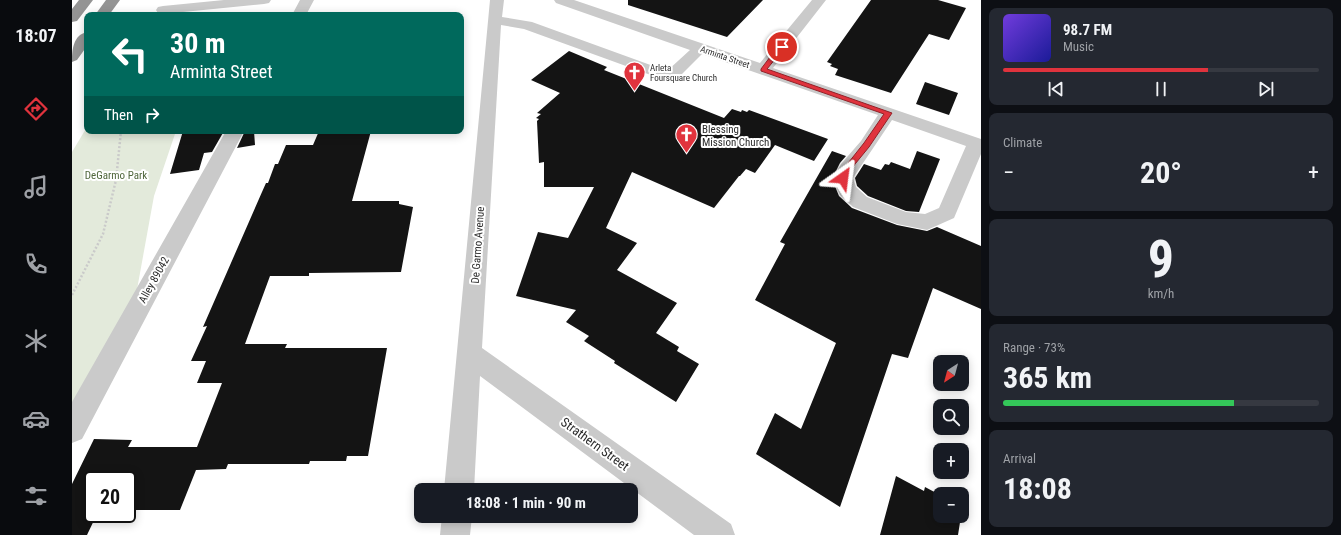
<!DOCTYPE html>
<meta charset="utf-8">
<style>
:root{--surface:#171b24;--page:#242831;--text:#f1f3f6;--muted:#9ea1a6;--line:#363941;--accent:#e0333d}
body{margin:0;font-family:"Roboto Condensed",sans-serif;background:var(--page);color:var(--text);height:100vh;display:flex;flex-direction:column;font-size:15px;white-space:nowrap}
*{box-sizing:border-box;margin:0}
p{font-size:13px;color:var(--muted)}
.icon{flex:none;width:22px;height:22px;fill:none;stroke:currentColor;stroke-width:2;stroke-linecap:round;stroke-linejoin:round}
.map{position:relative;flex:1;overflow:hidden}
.sheet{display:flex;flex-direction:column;gap:8px;padding:8px;background:#0d0f14;width:360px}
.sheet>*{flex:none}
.hud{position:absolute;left:12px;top:12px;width:380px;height:122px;border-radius:8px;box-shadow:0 2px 10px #0003;background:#00695c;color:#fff;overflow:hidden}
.needle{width:26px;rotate:216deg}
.fabs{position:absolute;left:861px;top:355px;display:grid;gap:8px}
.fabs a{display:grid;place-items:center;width:36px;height:36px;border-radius:8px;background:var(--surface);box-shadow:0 2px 10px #0003;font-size:20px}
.speed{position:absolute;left:12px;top:471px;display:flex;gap:8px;font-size:20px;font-weight:700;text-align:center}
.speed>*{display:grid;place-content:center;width:52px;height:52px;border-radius:50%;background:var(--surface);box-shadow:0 2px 10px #0003;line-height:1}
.speed .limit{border:2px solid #111;border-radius:6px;background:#fff;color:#111}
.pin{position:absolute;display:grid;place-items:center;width:34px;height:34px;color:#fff;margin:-17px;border:2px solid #fff;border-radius:50%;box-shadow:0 1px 4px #0007}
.me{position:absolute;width:44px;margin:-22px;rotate:31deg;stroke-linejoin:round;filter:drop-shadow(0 0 3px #0008)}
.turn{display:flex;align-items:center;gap:14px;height:84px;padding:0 20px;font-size:18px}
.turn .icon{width:52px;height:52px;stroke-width:2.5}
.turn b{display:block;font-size:28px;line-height:34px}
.then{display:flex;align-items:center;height:38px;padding:0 20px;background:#0003;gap:8px;font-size:15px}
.big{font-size:30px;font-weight:700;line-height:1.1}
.sheet .widget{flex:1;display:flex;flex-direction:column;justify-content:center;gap:6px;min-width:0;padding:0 14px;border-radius:8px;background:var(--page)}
.sheet .dial{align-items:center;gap:0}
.dial b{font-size:52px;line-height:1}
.song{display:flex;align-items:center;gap:12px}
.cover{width:48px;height:48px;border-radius:6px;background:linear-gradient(135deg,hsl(260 70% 55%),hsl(240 70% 35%))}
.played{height:4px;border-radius:2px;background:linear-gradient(90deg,var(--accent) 65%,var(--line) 65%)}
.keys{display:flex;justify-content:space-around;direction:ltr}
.heat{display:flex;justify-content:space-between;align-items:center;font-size:22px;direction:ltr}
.charge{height:6px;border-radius:3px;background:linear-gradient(90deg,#34c759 73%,var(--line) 0)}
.trip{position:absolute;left:342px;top:483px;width:224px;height:40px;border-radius:8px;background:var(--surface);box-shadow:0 2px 10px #0003;font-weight:700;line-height:40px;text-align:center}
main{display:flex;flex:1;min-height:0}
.dock{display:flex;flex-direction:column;width:72px;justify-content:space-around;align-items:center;background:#090b0e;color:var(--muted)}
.dock .icon{width:28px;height:28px}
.dock .current{color:var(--accent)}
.dock b{font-size:18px;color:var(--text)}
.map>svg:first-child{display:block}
.green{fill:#e3eadb}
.building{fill:#141414}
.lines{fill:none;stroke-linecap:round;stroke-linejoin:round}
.path{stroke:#cacaca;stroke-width:2.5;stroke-dasharray:2 2;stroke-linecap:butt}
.minor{fill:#cacaca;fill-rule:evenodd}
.highway{fill:#949494;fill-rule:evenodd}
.route{fill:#e0333d;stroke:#922128}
.labels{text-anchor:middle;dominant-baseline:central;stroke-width:4;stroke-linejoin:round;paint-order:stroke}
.far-street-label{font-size:9px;fill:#2d2d2d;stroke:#fff}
.far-poi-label{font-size:9px;fill:#2d2d2d;stroke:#fff;text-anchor:start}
.poi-label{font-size:11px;fill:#2d2d2d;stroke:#fff;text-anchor:start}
.park-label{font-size:11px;fill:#50673c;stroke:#fff}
.street-label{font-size:11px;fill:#2d2d2d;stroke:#fff}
.near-street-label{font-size:13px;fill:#2d2d2d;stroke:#fff}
</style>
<main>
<nav class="dock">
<b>18:07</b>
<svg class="icon current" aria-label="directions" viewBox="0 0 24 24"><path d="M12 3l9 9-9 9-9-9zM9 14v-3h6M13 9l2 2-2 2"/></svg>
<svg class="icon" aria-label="music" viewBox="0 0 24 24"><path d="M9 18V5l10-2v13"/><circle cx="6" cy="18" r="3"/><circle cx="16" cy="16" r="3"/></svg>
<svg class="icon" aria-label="phone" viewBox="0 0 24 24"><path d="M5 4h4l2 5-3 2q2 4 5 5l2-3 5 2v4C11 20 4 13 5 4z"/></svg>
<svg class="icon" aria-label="climate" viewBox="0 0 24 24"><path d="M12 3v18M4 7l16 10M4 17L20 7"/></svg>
<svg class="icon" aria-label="car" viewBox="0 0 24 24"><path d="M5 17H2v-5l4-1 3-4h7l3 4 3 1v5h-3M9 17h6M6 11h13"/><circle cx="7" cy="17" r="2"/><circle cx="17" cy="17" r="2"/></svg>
<svg class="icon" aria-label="filters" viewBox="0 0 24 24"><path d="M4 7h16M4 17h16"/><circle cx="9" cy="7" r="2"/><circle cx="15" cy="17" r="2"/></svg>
</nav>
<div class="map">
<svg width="909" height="535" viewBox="0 0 909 535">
<rect width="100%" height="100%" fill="#fff"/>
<path class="green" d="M15 127V131H104L82 196 64 295 0 411V152Z"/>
<path class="building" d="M556 0H691L655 37 556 5Z
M799 0H866L894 8 877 40 857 34 819 93 763 75 766 69 758 66 760 64 755 62Z
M497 51 535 67 532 70 652 118 660 109 669 112 670 110 675 112 677 110 756 139 742 161 703 145 683 173 674 169 668 176H667L642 208 560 172 534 228 565 243 545 270 605 303 584 333 607 347 605 351 627 364 604 402 542 363 543 361 512 341 517 336 494 322 504 310 444 296 466 232 496 238 522 187H472V162L467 163 465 121 467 119 464 118 469 114 465 113 488 93 459 80Z
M853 82 886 93 877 115 844 104Z
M111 131H152L140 152 132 153 127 170 98 174Z
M173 131H182L183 145 165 148Z
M247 131H299L280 201H327V204L341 207 329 272 237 273V276H198L173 344H215L213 348H315L296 456H275L274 461H238L237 464H156L154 469 124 470 108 510H55V480H21V514H25L15 535H0V484L22 439 60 440 56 447H125L150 383H125L134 361H119L135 326 131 327 190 192 194 183H196L203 164H206L214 145H241Z
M760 151 774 156 768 163 760 179 767 196 780 208 825 225 855 231 865 227 909 246V309L861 288 836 358 820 354 768 507 684 454 703 413 729 429 764 343 683 300 713 244 708 242Z
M845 151 868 159 847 212 834 211 796 196 785 186 783 178 792 164 809 170 813 164 817 165 819 162 838 169Z
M824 476 852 491 853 487 868 495V516H889L886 535H808Z"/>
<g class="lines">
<path class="path" d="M0 295 31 234 44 180 49 131"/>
<path class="minor" d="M152 0H199L197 3 192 4 91 14 86 13 84 10 86 7 91 6Z
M228 0H242L234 15H220Z
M418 0H432L430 17 460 22 595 71 618 50 484 3 482 0H502L688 63 740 0H754L701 68 909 139V154L882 218 855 230 825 224 781 207 768 195 761 178 769 164 789 141 806 115 630 54 604 80 598 82 452 29 429 25 410 348 659 524 663 535H622L408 376 402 490H372ZM820 120 894 146 867 208 853 214 834 212 795 197 784 187 781 178Z
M154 131H172L10 439 0 443V402Z
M370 516H400L398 535H368Z"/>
<path class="highway" d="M7 0H21L5 21 0 22V9Z
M34 0H48L37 15H23Z
M15 32V46L5 60 0 62C0 50 1 35 15 32Z"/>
</g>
<path class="route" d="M707 45 713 47 695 69 820 113 797 147 779 169 774 180H768L767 178 773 167 792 143 812 114 689 71V69Z"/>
<defs>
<symbol id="church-pin" viewBox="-11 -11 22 30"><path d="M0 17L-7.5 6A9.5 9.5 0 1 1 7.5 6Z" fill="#e0333d" stroke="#fff"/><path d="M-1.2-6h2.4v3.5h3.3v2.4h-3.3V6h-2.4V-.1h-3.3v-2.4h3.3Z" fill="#fff"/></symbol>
</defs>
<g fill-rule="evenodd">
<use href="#church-pin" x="550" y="60" width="25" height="34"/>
<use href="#church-pin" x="602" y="122" width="25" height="34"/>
</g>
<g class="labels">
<g class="far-street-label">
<text transform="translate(653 57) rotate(19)">Arminta Street</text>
</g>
<g class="far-poi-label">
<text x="578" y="68">Arleta<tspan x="578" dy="10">Foursquare Church</tspan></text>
</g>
<g class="poi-label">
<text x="630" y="129">Blessing<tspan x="630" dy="13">Mission Church</tspan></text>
</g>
<g class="park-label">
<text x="44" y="175">DeGarmo Park</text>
</g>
<g class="street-label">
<text transform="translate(406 245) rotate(-86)">De Garmo Avenue</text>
<text transform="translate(82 280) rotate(-61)">Alley 89042</text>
</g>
<g class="near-street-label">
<text transform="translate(523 444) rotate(36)">Strathern Street</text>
</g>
</g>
</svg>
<div class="fabs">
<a><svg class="needle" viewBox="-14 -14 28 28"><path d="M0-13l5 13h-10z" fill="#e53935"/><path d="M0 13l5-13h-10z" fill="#9ea1a6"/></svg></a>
<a><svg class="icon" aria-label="search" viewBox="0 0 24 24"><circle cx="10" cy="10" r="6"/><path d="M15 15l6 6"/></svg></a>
<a>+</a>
<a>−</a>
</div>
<div class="speed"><div class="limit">20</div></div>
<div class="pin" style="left:710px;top:47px;background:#d93025"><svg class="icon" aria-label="arrive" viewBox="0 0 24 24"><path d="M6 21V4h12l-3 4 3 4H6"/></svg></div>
<svg class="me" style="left:771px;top:178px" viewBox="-20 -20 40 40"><path d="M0-17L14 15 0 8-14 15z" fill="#e0333d" stroke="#fff" stroke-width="4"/></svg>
<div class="trip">18:08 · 1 min · 90 m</div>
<div class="hud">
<div class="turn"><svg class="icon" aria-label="left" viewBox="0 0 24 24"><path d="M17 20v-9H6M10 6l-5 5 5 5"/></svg><div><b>30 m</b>Arminta Street</div></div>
<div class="then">Then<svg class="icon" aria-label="right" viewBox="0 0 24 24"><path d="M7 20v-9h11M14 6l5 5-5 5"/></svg></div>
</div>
</div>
<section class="sheet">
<div class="widget">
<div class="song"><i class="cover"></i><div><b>98.7 FM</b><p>Music</p></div></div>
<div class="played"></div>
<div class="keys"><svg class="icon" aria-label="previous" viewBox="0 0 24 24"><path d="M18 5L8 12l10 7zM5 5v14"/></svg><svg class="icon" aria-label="pause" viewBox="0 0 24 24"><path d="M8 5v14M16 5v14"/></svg><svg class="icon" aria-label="next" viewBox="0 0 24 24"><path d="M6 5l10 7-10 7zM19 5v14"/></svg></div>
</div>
<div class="widget"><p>Climate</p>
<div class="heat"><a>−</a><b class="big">20°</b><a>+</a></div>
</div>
<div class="widget dial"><b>9</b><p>km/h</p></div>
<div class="widget"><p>Range · 73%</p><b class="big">365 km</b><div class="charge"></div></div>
<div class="widget"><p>Arrival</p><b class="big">18:08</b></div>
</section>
</main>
